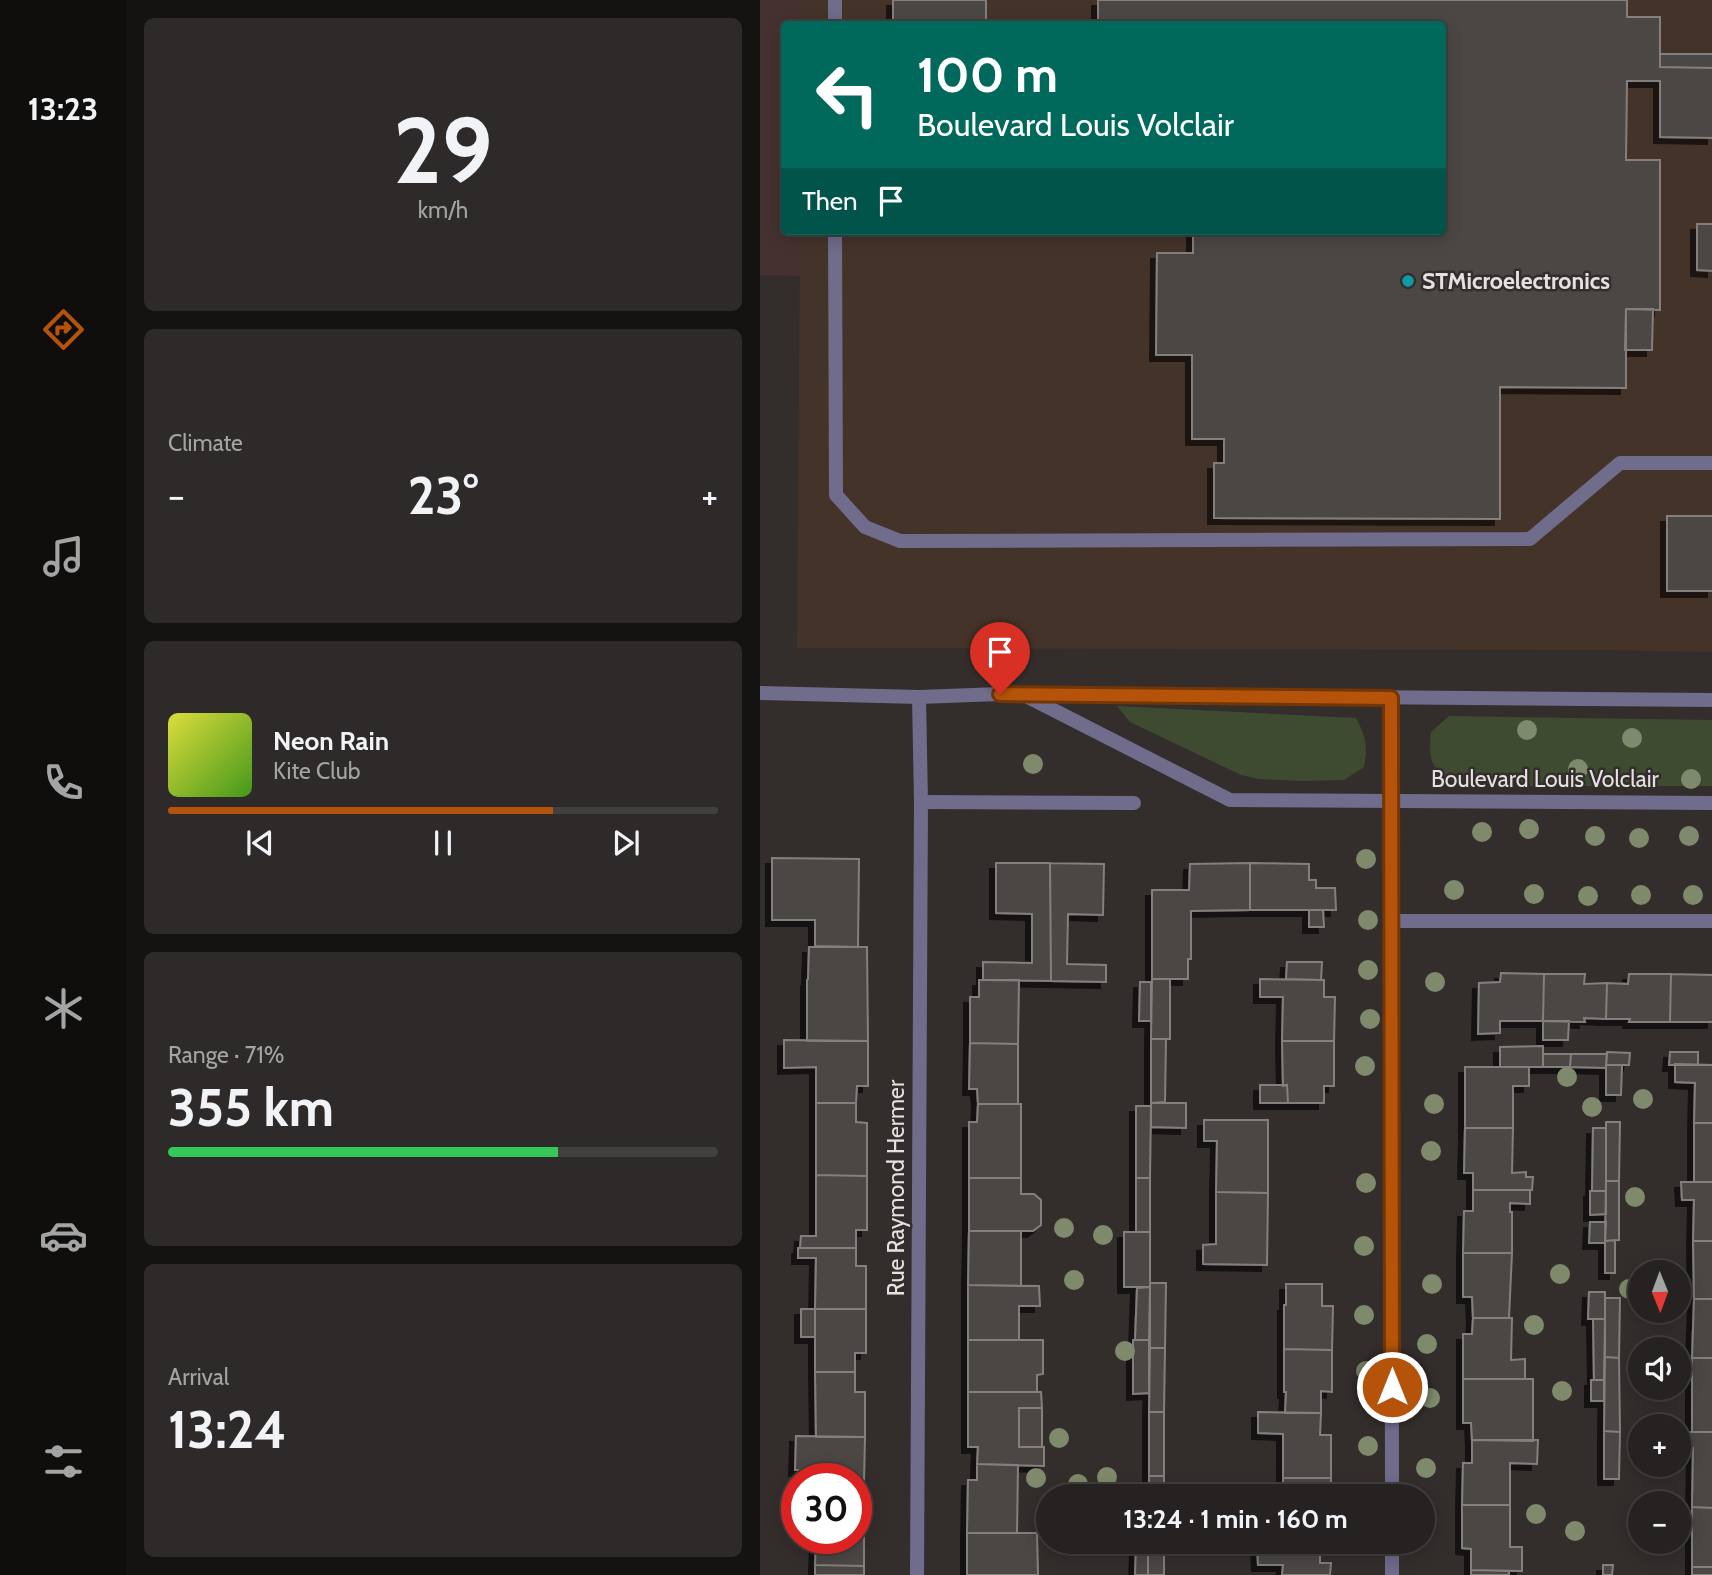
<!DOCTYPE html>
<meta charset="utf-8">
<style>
:root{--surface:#262221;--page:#2e2a2a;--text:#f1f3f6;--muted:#a4a4a5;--line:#423f3f;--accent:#b45309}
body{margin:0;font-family:Cabin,sans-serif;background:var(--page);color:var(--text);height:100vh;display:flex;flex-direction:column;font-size:26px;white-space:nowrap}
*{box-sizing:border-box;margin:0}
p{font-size:23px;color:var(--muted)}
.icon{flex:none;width:38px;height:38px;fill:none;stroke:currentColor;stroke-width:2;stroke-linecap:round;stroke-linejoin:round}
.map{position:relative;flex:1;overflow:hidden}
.drawer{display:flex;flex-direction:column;gap:18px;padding:18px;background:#151312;width:634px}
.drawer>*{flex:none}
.hud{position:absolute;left:21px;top:21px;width:665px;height:214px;border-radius:7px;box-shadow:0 4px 18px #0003,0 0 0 2px var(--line);background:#00695c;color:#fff;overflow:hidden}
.needle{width:46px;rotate:179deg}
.controls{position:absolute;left:868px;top:1260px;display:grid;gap:14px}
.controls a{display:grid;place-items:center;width:63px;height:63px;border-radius:50%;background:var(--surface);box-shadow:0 4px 18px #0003,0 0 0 2px var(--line);font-size:35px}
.speed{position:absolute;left:21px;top:1463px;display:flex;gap:14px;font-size:35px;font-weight:700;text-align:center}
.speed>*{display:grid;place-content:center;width:91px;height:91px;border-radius:50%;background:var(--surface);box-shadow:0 4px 18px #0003,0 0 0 2px var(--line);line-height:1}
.speed .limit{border:10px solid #d22;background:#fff;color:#111}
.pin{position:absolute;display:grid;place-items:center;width:60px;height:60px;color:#fff;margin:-72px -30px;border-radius:50% 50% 50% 0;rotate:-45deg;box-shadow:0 0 7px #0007}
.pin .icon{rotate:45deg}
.me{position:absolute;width:77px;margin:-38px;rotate:0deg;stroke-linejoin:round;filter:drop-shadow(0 0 5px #0008)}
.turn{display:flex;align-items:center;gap:24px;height:147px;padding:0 21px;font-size:32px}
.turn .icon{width:91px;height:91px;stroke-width:2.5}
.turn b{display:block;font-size:49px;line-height:60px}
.then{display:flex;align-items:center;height:66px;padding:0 21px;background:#0003;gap:14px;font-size:26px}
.big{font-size:52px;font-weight:700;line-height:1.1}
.drawer .card{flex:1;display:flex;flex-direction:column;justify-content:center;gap:10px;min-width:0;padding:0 24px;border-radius:10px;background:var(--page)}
.drawer .dial{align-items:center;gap:0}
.dial b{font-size:91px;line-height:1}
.song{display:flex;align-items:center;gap:21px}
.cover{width:84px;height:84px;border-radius:10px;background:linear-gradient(135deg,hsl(60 70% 55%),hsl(100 70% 35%))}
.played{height:7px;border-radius:4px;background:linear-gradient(90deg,var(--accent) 70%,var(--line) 70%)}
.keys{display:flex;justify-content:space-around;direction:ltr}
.heat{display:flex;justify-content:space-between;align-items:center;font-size:38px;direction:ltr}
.charge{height:10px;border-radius:5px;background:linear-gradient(90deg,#34c759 71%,var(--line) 0)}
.trip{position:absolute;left:276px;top:1484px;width:399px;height:70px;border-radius:35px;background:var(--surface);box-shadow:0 4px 18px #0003,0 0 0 2px var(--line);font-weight:700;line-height:70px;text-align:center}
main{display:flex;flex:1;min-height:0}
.menu{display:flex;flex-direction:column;width:126px;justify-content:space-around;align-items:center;background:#0f0e0d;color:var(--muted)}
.menu .icon{width:49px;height:49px}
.menu .on{color:var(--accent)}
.menu b{font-size:32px;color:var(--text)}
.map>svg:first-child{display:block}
.industrial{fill:#443329}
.education{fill:#453130}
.green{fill:#3e4b30}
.building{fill:#4c4745;stroke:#847f7c;stroke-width:2;filter:url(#shadow)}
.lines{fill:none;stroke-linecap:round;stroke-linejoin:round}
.service{stroke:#6f6c8c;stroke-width:14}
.minor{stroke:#6f6c8c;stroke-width:14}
.tertiary{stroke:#6f6c8c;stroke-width:14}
.tree{fill:#7e8a6b}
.route-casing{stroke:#753606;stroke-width:18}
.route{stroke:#b45309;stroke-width:12}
.culture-dot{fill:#0f9aa8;stroke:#332e2c;stroke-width:2.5}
.labels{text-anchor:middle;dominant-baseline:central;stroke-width:5;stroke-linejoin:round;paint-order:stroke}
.poi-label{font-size:23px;font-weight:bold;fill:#e4e1e0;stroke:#332e2c;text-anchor:start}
.street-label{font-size:23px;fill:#e4e1e0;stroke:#332e2c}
</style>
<main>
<nav class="menu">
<b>13:23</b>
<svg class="icon on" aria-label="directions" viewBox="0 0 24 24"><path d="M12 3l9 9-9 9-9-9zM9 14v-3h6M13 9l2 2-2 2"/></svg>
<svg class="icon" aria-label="music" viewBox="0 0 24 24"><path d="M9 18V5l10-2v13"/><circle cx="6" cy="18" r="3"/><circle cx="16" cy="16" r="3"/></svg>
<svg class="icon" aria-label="phone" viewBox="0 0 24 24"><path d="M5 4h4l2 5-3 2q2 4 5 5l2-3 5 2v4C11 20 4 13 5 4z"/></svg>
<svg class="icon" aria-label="climate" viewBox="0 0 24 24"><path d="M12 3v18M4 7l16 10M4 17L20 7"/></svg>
<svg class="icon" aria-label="car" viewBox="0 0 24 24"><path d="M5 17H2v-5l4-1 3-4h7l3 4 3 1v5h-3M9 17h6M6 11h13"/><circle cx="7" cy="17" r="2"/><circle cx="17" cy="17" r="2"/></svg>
<svg class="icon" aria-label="filters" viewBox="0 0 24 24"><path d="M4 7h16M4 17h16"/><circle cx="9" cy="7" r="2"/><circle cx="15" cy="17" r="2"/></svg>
</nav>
<section class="drawer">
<div class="card dial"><b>29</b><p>km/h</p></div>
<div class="card"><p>Climate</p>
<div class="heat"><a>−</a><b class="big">23°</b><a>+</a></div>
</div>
<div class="card">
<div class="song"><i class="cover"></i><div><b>Neon Rain</b><p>Kite Club</p></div></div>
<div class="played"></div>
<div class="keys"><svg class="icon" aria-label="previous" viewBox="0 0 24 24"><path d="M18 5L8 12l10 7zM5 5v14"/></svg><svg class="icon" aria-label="pause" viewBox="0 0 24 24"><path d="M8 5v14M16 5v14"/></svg><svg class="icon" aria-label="next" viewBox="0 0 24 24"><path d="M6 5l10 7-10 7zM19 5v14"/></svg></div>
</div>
<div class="card"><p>Range · 71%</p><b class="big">355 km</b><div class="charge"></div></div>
<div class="card"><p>Arrival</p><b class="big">13:24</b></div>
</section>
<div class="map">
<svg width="953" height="1575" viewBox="0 0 953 1575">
<defs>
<filter id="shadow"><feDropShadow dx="-6" dy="6" stdDeviation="0" flood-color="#0009"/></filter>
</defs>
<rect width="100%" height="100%" fill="#332e2c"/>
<path class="industrial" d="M40 0H952V652L836 650 37 648 40 231H682V24H40Z"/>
<path class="education" d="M0 0H40V24H24V231H40V276L0 275Z"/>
<path class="green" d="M357 706 596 718C606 737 608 746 604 767L584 780 543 781 499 779 481 775 370 722Z
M689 716 952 720V786H701C672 769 668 766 671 732Z"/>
<path class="building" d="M133 0H226V24H133Z
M338 0H867V17H900V67L953 68V138L900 137V81H867L866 160H900V310L866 309V388L740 387V519L454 518V463H464V439H432V355H396L397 253H433V231H682V24H338Z
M900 54H953V68L900 67Z
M937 224H953V271L937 270Z
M866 309H893L892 350H865Z
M907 516H953V591H907Z
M12 858 99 859 98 947 55 946V920H12Z
M236 863H290L291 981 223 980V962L272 963V914L236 913Z
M290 863 344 864 343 915 308 914 307 964 346 965V982L291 981Z
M490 863 549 864V880H556V888H575L576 910H490Z
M490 863V910L431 911V959H428V979H392V890H429L430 864Z
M549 910H563L564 927H549Z
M49 947H107L108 1041H47V980L48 979Z
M527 962H562L561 980 526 979Z
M741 973 784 974 783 1021H740V1033L718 1034 719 983 740 982Z
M784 974H825L824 984 847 983 846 1019 824 1018 825 1022 783 1021Z
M869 974H911L910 1022H869L870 1019H846L847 983 868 984Z
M911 974 953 975V1022H910Z
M392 979H410V1039H391Z
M500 979 564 980V997H575L574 1041H522L523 997H500Z
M219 980H259L258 1044 210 1043V997H219Z
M380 982H391V1021H379Z
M783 1021H809L808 1040H783Z
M391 1039H406L405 1102 391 1103Z
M24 1040 108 1041V1086H97L96 1103H56V1067L24 1068Z
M522 1041H574V1086H564V1103H528L527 1085 523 1086Z
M210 1043 258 1044V1104H218L217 1089H209Z
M783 1046V1067H740V1047Z
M847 1052 870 1053 869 1065H846Z
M910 1052H938V1065H909Z
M783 1054H811L810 1067H783Z
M811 1054H847L846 1068 810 1067Z
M915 1064 953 1065V1123H934L935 1083 915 1082Z
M846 1065H862L861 1095H846Z
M705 1067H769V1086H753V1128H705Z
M500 1085H527L528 1103H500Z
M56 1103H96V1122L107 1123V1176L56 1175Z
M391 1103H426V1128L391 1127Z
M218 1104H261V1178H209V1122H217Z
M376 1106H391L390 1178H376Z
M444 1120H508V1193L456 1192 457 1141H444Z
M846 1122H860L859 1181H846Z
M934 1123H953V1182H934Z
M705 1128H753L752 1173 766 1172V1177H773L772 1190H713V1173H704Z
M833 1128H846V1191H832Z
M56 1175 107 1176V1230H96V1248H40L41 1236H56Z
M209 1178H261V1194H274L281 1200V1225L273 1231H209Z
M376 1178H390V1232H376Z
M846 1181H859V1240L845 1241Z
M921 1182H953V1241H933L934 1200H922Z
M713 1190H770V1204L750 1203V1212H752V1253H703L704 1211H713Z
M830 1191H846V1214L830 1215Z
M456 1192 508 1193 507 1265 443 1264V1245L456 1244Z
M830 1222H846L845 1243H829Z
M209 1231H261V1286L208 1285Z
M364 1232H390V1287H364Z
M855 1240V1273H845V1241Z
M933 1241H953V1299H934Z
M38 1248H96V1266H106V1309H55L56 1258H38Z
M703 1253H752L749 1318H713L712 1297H703Z
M390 1283H406L405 1348H390Z
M526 1284H562V1306H573L572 1350 524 1349V1305H526Z
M208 1285 279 1286 280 1306H259V1340H208Z
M390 1287 389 1340H375L377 1288Z
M829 1292H845V1319H828Z
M845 1298H860L859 1358 845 1357Z
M934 1299H953V1358H932Z
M41 1309H55V1337H41Z
M55 1309H106V1353H95V1372H55Z
M713 1318H752L751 1360 765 1359V1379H703V1334H712Z
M833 1319H845L844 1380H834Z
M208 1340H283V1374L277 1375V1392H208Z
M373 1340H389V1393L373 1394Z
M390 1348H405L404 1412H389Z
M524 1349 572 1350V1392L561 1391V1413H525L526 1392H524Z
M845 1357 859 1358 860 1432 844 1431Z
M932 1358H953V1432H932Z
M55 1372H95V1392H105V1437H56Z
M703 1379H773V1441L712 1440 711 1423H703Z
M831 1380H844V1401H831Z
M208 1392H281L282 1408H259V1447H284V1466L217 1464 218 1447H208Z
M259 1408H282V1447H259Z
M389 1412H404V1476H389Z
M498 1412 561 1413 560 1435H571V1478H523V1434L498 1433Z
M844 1431 860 1432 859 1479H844Z
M924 1432H953V1508L932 1507 933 1448H924Z
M36 1436 105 1437 104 1481H96V1479H56V1470H35Z
M712 1440H778L777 1464 750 1463V1505H702L703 1463H712Z
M217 1464 258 1465 257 1533H207L208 1480H217Z
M389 1476H404V1496H389Z
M523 1478H571V1496H523Z
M702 1505H750V1547H762V1571L711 1570V1549L702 1548Z
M932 1507 953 1508V1567H932Z
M96 1521H104V1566L55 1565 56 1538H96Z
M207 1533H277L278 1575H207Z
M376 1542H388V1575H375Z
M388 1542H404V1575H388Z
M497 1542 560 1543V1563H571L570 1575H522L523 1565H498Z
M55 1565 104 1566V1575H55Z
M843 1565H853L852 1575H843Z
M932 1567H953V1575H932Z
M711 1570 749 1571V1575H711Z"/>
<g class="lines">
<path class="service" d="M75 0V24
M75 231 76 495 105 527 140 541 770 539 860 463H953
M161 802 374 803"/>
<path class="minor" d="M631 698 632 1496
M631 921H953
M632 1542V1575
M157 1575 161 802 159 697"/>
<path class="tertiary" d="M0 693 159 697 240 694 953 700
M268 697 470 800 953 803"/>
</g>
<g class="tree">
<circle cx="767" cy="730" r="10"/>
<circle cx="872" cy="738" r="10"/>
<circle cx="273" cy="764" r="10"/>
<circle cx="818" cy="769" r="10"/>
<circle cx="931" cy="779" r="10"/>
<circle cx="769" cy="829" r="10"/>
<circle cx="722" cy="832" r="10"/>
<circle cx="835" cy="836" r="10"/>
<circle cx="929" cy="836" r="10"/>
<circle cx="879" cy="838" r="10"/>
<circle cx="606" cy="859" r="10"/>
<circle cx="694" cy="890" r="10"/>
<circle cx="774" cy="894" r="10"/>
<circle cx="881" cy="895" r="10"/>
<circle cx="933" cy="895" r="10"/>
<circle cx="828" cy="896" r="10"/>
<circle cx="608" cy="920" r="10"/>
<circle cx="608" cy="970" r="10"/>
<circle cx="675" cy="982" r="10"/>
<circle cx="610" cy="1019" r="10"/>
<circle cx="605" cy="1066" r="10"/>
<circle cx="807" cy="1077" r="10"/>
<circle cx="883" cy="1099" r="10"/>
<circle cx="674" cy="1104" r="10"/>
<circle cx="832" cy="1107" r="10"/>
<circle cx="671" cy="1151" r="10"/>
<circle cx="606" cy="1183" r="10"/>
<circle cx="875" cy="1197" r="10"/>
<circle cx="304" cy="1228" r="10"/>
<circle cx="343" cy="1235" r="10"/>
<circle cx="604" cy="1246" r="10"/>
<circle cx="800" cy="1274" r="10"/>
<circle cx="314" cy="1280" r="10"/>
<circle cx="672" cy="1284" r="10"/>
<circle cx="869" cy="1289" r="10"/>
<circle cx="604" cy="1315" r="10"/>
<circle cx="774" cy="1325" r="10"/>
<circle cx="667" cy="1344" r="10"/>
<circle cx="365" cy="1351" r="10"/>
<circle cx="606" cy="1371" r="10"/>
<circle cx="802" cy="1391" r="10"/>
<circle cx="670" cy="1398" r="10"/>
<circle cx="299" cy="1438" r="10"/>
<circle cx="608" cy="1446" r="10"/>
<circle cx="666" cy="1468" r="10"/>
<circle cx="347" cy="1477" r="10"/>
<circle cx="276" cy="1478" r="10"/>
<circle cx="318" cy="1484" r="10"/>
<circle cx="776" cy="1514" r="10"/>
<circle cx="815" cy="1531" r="10"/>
</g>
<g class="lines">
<defs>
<path id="route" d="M240 694 631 698 632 1387"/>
</defs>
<use href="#route" class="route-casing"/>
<use href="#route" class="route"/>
</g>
<circle class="culture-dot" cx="648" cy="281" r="7"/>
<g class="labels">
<g class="poi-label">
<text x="662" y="281">STMicroelectronics</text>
</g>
<g class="street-label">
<text x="785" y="779">Boulevard Louis Volclair</text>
<text transform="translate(136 1188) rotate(-90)">Rue Raymond Hermer</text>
</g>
</g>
</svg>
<div class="controls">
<a><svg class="needle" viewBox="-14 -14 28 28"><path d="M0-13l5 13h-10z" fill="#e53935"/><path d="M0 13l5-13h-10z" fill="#a4a4a5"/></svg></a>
<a><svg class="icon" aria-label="sound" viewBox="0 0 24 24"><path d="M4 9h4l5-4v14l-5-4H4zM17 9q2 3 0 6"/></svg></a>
<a>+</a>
<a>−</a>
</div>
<div class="speed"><div class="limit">30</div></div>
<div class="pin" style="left:240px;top:694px;background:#d93025"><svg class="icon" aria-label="arrive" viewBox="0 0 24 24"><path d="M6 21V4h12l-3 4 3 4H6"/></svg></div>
<svg class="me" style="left:632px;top:1387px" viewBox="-20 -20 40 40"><circle r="17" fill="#b45309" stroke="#fff" stroke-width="3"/><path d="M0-11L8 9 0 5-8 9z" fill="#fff"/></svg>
<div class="trip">13:24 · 1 min · 160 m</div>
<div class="hud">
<div class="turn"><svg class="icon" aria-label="left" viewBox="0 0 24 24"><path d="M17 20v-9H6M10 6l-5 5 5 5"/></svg><div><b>100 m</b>Boulevard Louis Volclair</div></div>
<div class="then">Then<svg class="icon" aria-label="arrive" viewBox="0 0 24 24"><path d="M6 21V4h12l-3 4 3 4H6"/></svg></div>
</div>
</div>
</main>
